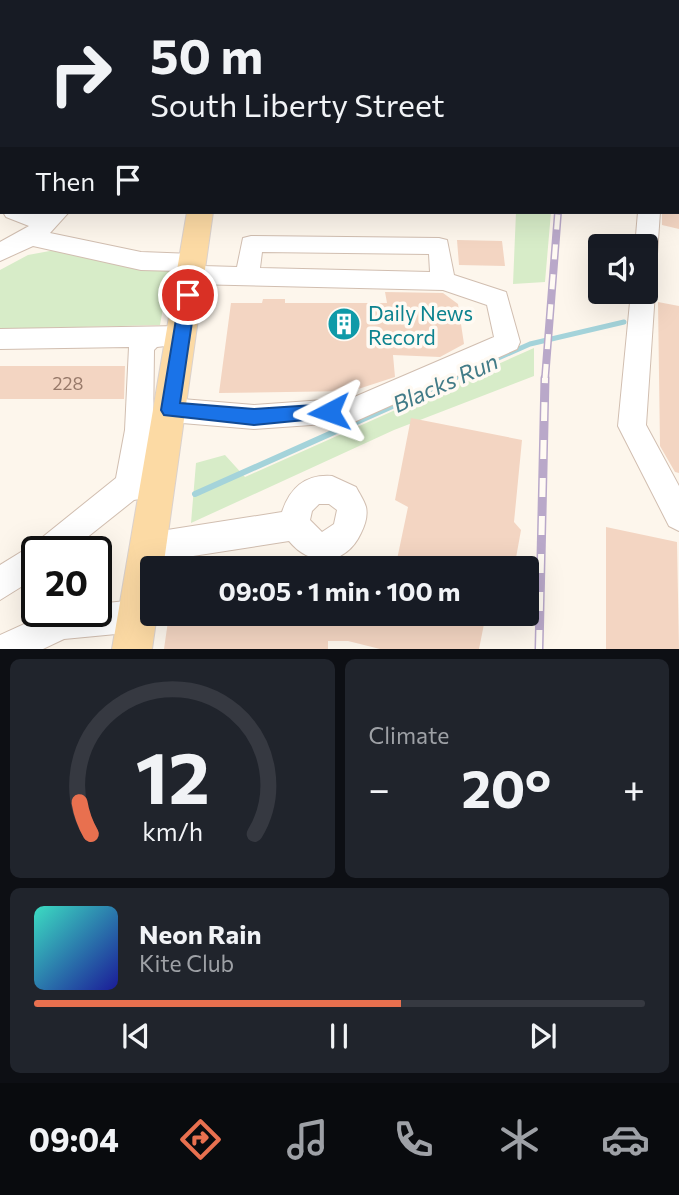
<!DOCTYPE html>
<meta charset="utf-8">
<style>
:root{--surface:#171b24;--page:#20242c;--text:#f1f3f6;--muted:#9ea1a6;--line:#363941;--accent:#e8704f}
body{margin:0;font-family:Commissioner,sans-serif;background:var(--page);color:var(--text);height:100vh;display:flex;flex-direction:column;font-size:26px;white-space:nowrap}
*{box-sizing:border-box;margin:0}
p{font-size:23px;color:var(--muted)}
.icon{flex:none;width:38px;height:38px;fill:none;stroke:currentColor;stroke-width:2;stroke-linecap:round;stroke-linejoin:round}
.map{position:relative;height:649px;overflow:hidden}
.drawer{display:flex;flex-direction:column;gap:10px;padding:10px;background:#0d0f14;flex:1}
.drawer>*{flex:none}
.guide{position:absolute;left:0px;top:0px;width:679px;height:214px;box-shadow:0 7px 28px #0002;background:#171b24;color:var(--text);overflow:hidden}
.fabs{position:absolute;left:588px;top:234px;display:grid;gap:14px}
.fabs a{display:grid;place-items:center;width:70px;height:70px;border-radius:7px;background:var(--surface);box-shadow:0 7px 28px #0002;font-size:35px}
.speed{position:absolute;left:21px;top:536px;display:flex;gap:14px;font-size:35px;font-weight:700;text-align:center}
.speed>*{display:grid;place-content:center;width:91px;height:91px;border-radius:50%;background:var(--surface);box-shadow:0 7px 28px #0002;line-height:1}
.speed .limit{border:4px solid #111;border-radius:10px;background:#fff;color:#111}
.pin{position:absolute;display:grid;place-items:center;width:60px;height:60px;color:#fff;margin:-30px;border:4px solid #fff;border-radius:50%;box-shadow:0 2px 7px #0007}
.me{position:absolute;width:77px;margin:-38px;rotate:266deg;stroke-linejoin:round;filter:drop-shadow(0 0 5px #0008)}
.turn{display:flex;align-items:center;gap:24px;height:147px;padding:0 35px;font-size:32px}
.turn .icon{width:91px;height:91px;stroke-width:2.5}
.turn b{display:block;font-size:49px;line-height:60px}
.then{display:flex;align-items:center;height:66px;padding:0 35px;background:#0003;gap:14px;font-size:26px}
.big{font-size:52px;font-weight:700;line-height:1.1}
.drawer .card{flex:1;display:flex;flex-direction:column;justify-content:center;gap:10px;min-width:0;padding:0 24px;border-radius:10px;background:var(--page)}
.drawer .dial{align-items:center;gap:0}
.dial svg{height:182px;overflow:visible;fill:none;stroke:var(--line);stroke-width:7;stroke-linecap:round;text-anchor:middle}
.dial text{fill:var(--text);stroke:none}
.song{display:flex;align-items:center;gap:21px}
.cover{width:84px;height:84px;border-radius:10px;background:linear-gradient(135deg,hsl(170 70% 55%),hsl(240 70% 35%))}
.played{height:7px;border-radius:4px;background:linear-gradient(90deg,var(--accent) 60%,var(--line) 60%)}
.keys{display:flex;justify-content:space-around;direction:ltr}
.heat{display:flex;justify-content:space-between;align-items:center;font-size:38px;direction:ltr}
.drawer .tiles{flex:1;display:grid;gap:10px;grid-template-columns:1fr 1fr}
.card:last-child{grid-column:span 2}
.trip{position:absolute;left:140px;top:556px;width:399px;height:70px;border-radius:7px;background:var(--surface);box-shadow:0 7px 28px #0002;font-weight:700;line-height:70px;text-align:center}
.menu{display:flex;height:112px;justify-content:space-around;align-items:center;background:#090b0e;color:var(--muted)}
.menu .icon{width:49px;height:49px}
.menu .on{color:var(--accent)}
.menu b{font-size:32px;color:var(--text)}
.map>svg:first-child{display:block}
.green{fill:#d7ecc8}
.lines{fill:none;stroke-linecap:round;stroke-linejoin:round}
.stream-far1{stroke:#a4d3da;stroke-width:5}
.stream{stroke:#a4d3da;stroke-width:6}
.building{fill:#f3d5c2}
.minor-casing{stroke:#d1beb0;stroke-width:2}
.major-casing{stroke:#dad1cd;stroke-width:2}
.minor{fill:#fff;fill-rule:evenodd}
.major{fill:#fcdaa4;fill-rule:evenodd}
.rail-far1-casing{stroke:#b9a8c9;stroke-width:8}
.rail-casing{stroke:#b9a8c9;stroke-width:9}
.rail-far1{stroke:#fffaf3;stroke-width:5;stroke-dasharray:15;stroke-linecap:butt}
.rail{stroke:#fffaf3;stroke-width:6;stroke-dasharray:19;stroke-linecap:butt}
.route{fill:#1a73e8;stroke:#114b97;stroke-width:2}
.labels{text-anchor:middle;dominant-baseline:central;stroke-width:7;stroke-linejoin:round;paint-order:stroke}
.number-label{font-size:18px;fill:#987a6a}
.culture-label{font-size:21px;fill:#0d838f;stroke:#fffaf3;text-anchor:start}
.water-label{font-size:23px;font-style:italic;fill:#427b87;stroke:#fffaf3}
</style>
<div class="map">
<svg width="679" height="649" viewBox="0 0 679 649">
<rect width="100%" height="100%" fill="#fdf6ec"/>
<path class="green" d="M516 212H551L545 282 513 284Z
M55 250 170 268 160 325 0 329V270L28 255Z
M534 348V376L394 430 191 523 196 463 225 455 245 477Z"/>
<g class="lines">
<path class="stream-far1" d="M451 379 530 344 624 322"/>
<path class="stream" d="M195 494 455 378"/>
</g>
<path class="building" d="M662 212H679V229L662 225Z
M457 240 502 241 505 266 459 265Z
M385 292 443 293 458 304 464 344 440 357 393 355 395 377 352 391 219 393 231 303H262L263 299H285V303H387Z
M658 302 679 306V473L675 472 660 446Z
M0 366H125L124 399H0Z
M411 418 522 440 514 522 521 530 514 569H395L408 507 395 500Z
M606 527 677 542 679 649H606Z
M169 614H486L479 649H380L348 641H328V649H164Z"/>
<g class="lines">
<defs>
<path id="minor" d="M4 0H27L28 2H5Z
M369 0H389L390 2H370Z
M450 0H475L474 2Z
M662 0H678L661 2Z
M0 34H2V45H0Z
M0 136H2L0 152Z
M0 162H2V176H0Z
M3 212H69L50 233 141 252 193 254 201 257 203 266 237 267 243 238 251 236 439 238 447 240 454 275 506 292 520 342 517 349 354 422 254 429 170 422 161 418 157 410 161 402 170 398 254 405 352 398 494 337 487 305 443 290 191 284 183 281 179 275 181 271 141 270 33 246 0 261V242L29 226 6 217ZM262 252 429 254 430 272 260 268Z
M638 212H660L657 254 654 260 646 263V247H635Z
M646 284 651 285 655 292 646 425 679 486V531L669 526 618 426 631 292H646Z
M182 326 191 329 194 336 191 343 157 347 154 350 153 430 146 472 155 476 159 486 155 496 134 500 70 551H37V577L0 600V565L34 544 116 478 125 430 129 347 0 349V329Z
M332 476 356 487C359 493 364 500 366 507 368 516 365 525 361 533 346 566 311 568 289 541L148 563 137 559 133 548 137 537 148 533 282 512C290 488 305 474 332 476ZM319 504H329L337 510 334 524 322 532 310 520 312 511Z
M137 600 148 605 153 616 148 627 137 632 64 639 43 649H0V635L53 611H96V604Z"/>
<path id="major" d="M83 0H104L81 2Z
M222 0H242V2H222Z
M0 60H2L0 73Z
M187 212H213L163 569H152V614H157L152 649H112Z"/>
</defs>
<use href="#minor" class="minor-casing"/>
<use href="#major" class="major-casing"/>
<use href="#minor" class="minor"/>
<use href="#major" class="major"/>
<defs>
<path id="rail-far1" d="M545 379 558 212"/>
<path id="rail" d="M539 649 545 378"/>
</defs>
<use href="#rail-far1" class="rail-far1-casing"/>
<use href="#rail" class="rail-casing"/>
<use href="#rail-far1" class="rail-far1"/>
<use href="#rail" class="rail"/>
</g>
<path class="route" d="M188 289 196 295 180 403 254 409 329 404 335 406 337 412 335 417 254 425 164 415 161 410 180 295Z"/>
<defs>
<symbol id="building-disc" viewBox="-11 -11 22 22"><circle r="9.5" fill="#0f9aa8" stroke="#fffaf3"/><path d="M-4-6H4V6H1V3H-1V6H-4ZM-2.5-4.3h1.7v1.8h-1.7ZM.8-4.3h1.7v1.8H.8ZM-2.5-1h1.7V.8h-1.7ZM.8-1h1.7V.8H.8Z" fill="#fff"/></symbol>
</defs>
<g fill-rule="evenodd">
<use href="#building-disc" x="325" y="305" width="38" height="38"/>
</g>
<g class="labels">
<g class="number-label">
<text x="68" y="383">228</text>
</g>
<g class="culture-label">
<text x="368" y="312">Daily News<tspan x="368" dy="24">Record</tspan></text>
</g>
<g class="water-label">
<text transform="translate(445 382) rotate(-24)">Blacks Run</text>
</g>
</g>
</svg>
<div class="fabs">
<a><svg class="icon" aria-label="sound" viewBox="0 0 24 24"><path d="M4 9h4l5-4v14l-5-4H4zM17 9q2 3 0 6"/></svg></a>
</div>
<div class="speed"><div class="limit">20</div></div>
<div class="pin" style="left:188px;top:295px;background:#d93025"><svg class="icon" aria-label="arrive" viewBox="0 0 24 24"><path d="M6 21V4h12l-3 4 3 4H6"/></svg></div>
<svg class="me" style="left:329px;top:412px" viewBox="-20 -20 40 40"><path d="M0-17L14 15 0 8-14 15z" fill="#1a73e8" stroke="#fff" stroke-width="4"/></svg>
<div class="trip">09:05 · 1 min · 100 m</div>
<div class="guide">
<div class="turn"><svg class="icon" aria-label="right" viewBox="0 0 24 24"><path d="M7 20v-9h11M14 6l5 5-5 5"/></svg><div><b>50 m</b>South Liberty Street</div></div>
<div class="then">Then<svg class="icon" aria-label="arrive" viewBox="0 0 24 24"><path d="M6 21V4h12l-3 4 3 4H6"/></svg></div>
</div>
</div>
<section class="drawer">
<div class="tiles">
<div class="card dial"><svg viewBox="0 0 100 80">
<path d="M14 69A42 42 0 1 1 86 69"/>
<path d="M14 69A42 42 0 0 1 9 55" stroke="#e8704f"/>
<text x="50" y="56" font-size="32" font-weight="700">12</text>
<text x="50" y="72" font-size="11">km/h</text>
</svg></div>
<div class="card"><p>Climate</p>
<div class="heat"><a>−</a><b class="big">20°</b><a>+</a></div>
</div>
<div class="card">
<div class="song"><i class="cover"></i><div><b>Neon Rain</b><p>Kite Club</p></div></div>
<div class="played"></div>
<div class="keys"><svg class="icon" aria-label="previous" viewBox="0 0 24 24"><path d="M18 5L8 12l10 7zM5 5v14"/></svg><svg class="icon" aria-label="pause" viewBox="0 0 24 24"><path d="M8 5v14M16 5v14"/></svg><svg class="icon" aria-label="next" viewBox="0 0 24 24"><path d="M6 5l10 7-10 7zM19 5v14"/></svg></div>
</div>
</div>
</section>
<nav class="menu">
<b>09:04</b>
<svg class="icon on" aria-label="directions" viewBox="0 0 24 24"><path d="M12 3l9 9-9 9-9-9zM9 14v-3h6M13 9l2 2-2 2"/></svg>
<svg class="icon" aria-label="music" viewBox="0 0 24 24"><path d="M9 18V5l10-2v13"/><circle cx="6" cy="18" r="3"/><circle cx="16" cy="16" r="3"/></svg>
<svg class="icon" aria-label="phone" viewBox="0 0 24 24"><path d="M5 4h4l2 5-3 2q2 4 5 5l2-3 5 2v4C11 20 4 13 5 4z"/></svg>
<svg class="icon" aria-label="climate" viewBox="0 0 24 24"><path d="M12 3v18M4 7l16 10M4 17L20 7"/></svg>
<svg class="icon" aria-label="car" viewBox="0 0 24 24"><path d="M5 17H2v-5l4-1 3-4h7l3 4 3 1v5h-3M9 17h6M6 11h13"/><circle cx="7" cy="17" r="2"/><circle cx="17" cy="17" r="2"/></svg>
</nav>
